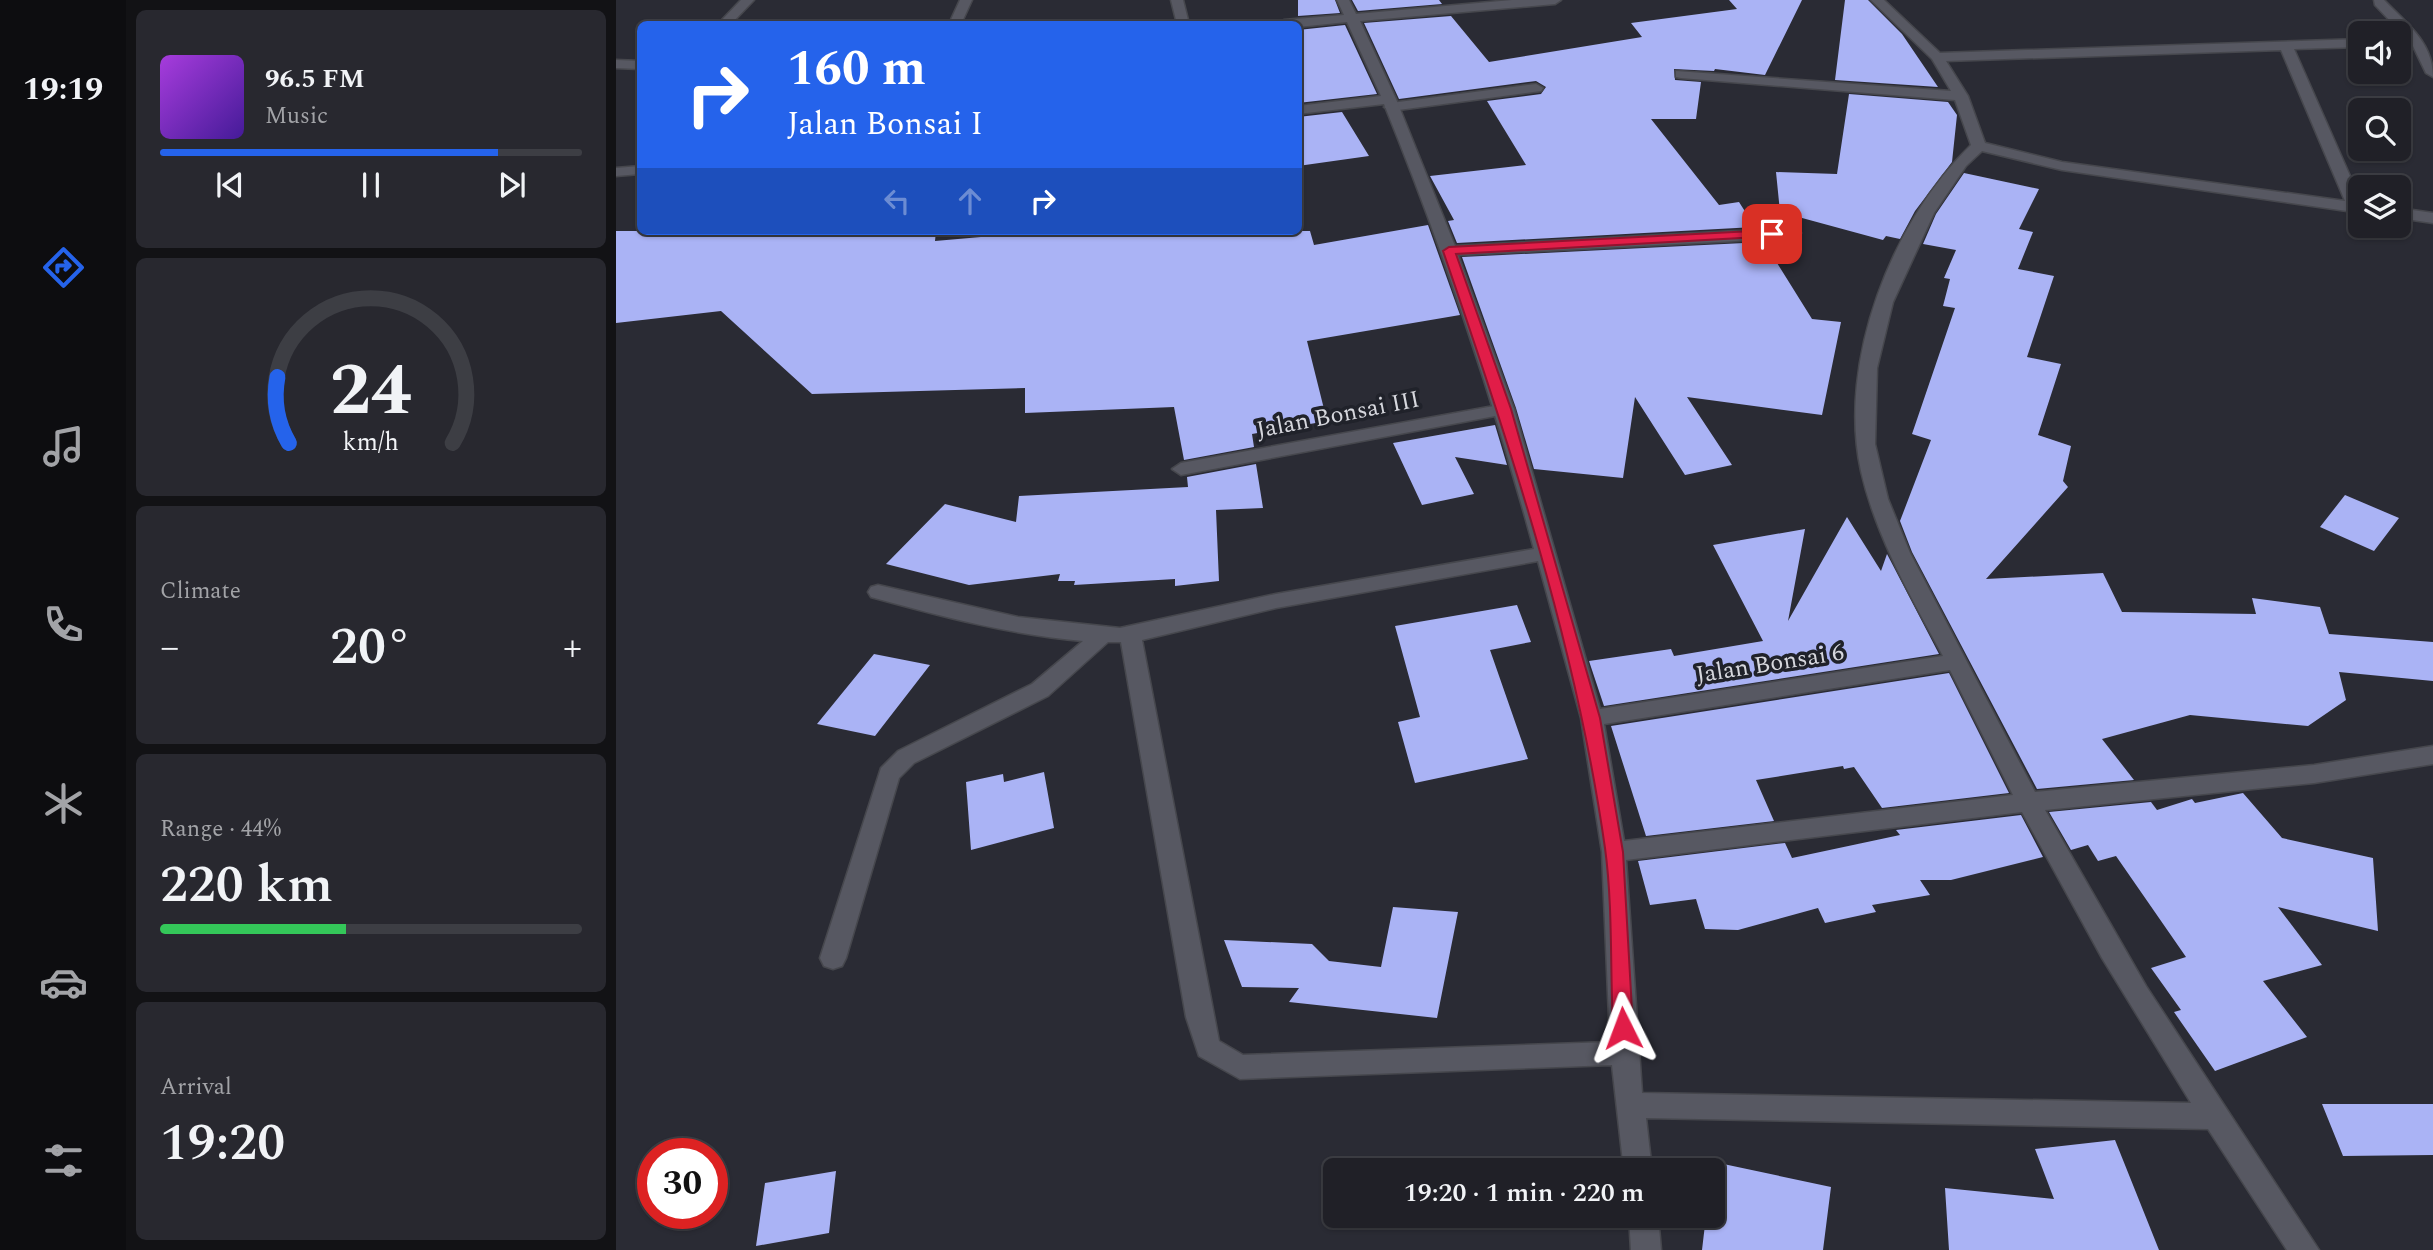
<!DOCTYPE html>
<meta charset="utf-8">
<style>
:root{--surface:#202027;--page:#28282f;--text:#f1f3f6;--muted:#a2a3a7;--line:#3d3e44;--accent:#2563eb}
body{margin:0;font-family:Spectral,serif;background:var(--page);color:var(--text);height:100vh;display:flex;flex-direction:column;font-size:26px;white-space:nowrap}
*{box-sizing:border-box;margin:0}
p{font-size:23px;color:var(--muted)}
.icon{flex:none;width:38px;height:38px;fill:none;stroke:currentColor;stroke-width:2;stroke-linecap:round;stroke-linejoin:round}
.map{position:relative;flex:1;overflow:hidden}
.details{display:flex;flex-direction:column;gap:10px;padding:10px;background:#121215;width:490px}
.details>*{flex:none}
.hud{position:absolute;left:21px;top:21px;width:665px;height:214px;border-radius:10px;box-shadow:0 2px 5px #0004,0 0 0 2px var(--line);background:#2563eb;color:#fff;overflow:hidden}
.buttons{position:absolute;left:1732px;top:21px;display:grid;gap:14px}
.buttons a{display:grid;place-items:center;width:63px;height:63px;border-radius:10px;background:var(--surface);box-shadow:0 2px 5px #0004,0 0 0 2px var(--line);font-size:35px}
.speed{position:absolute;left:21px;top:1138px;display:flex;gap:14px;font-size:35px;font-weight:700;text-align:center}
.speed>*{display:grid;place-content:center;width:91px;height:91px;border-radius:50%;background:var(--surface);box-shadow:0 2px 5px #0004,0 0 0 2px var(--line);line-height:1}
.speed .limit{border:10px solid #d22;background:#fff;color:#111}
.pin{position:absolute;display:grid;place-items:center;width:60px;height:60px;color:#fff;margin:-30px;border-radius:14px;box-shadow:0 4px 10px #0006}
.me{position:absolute;width:77px;margin:-38px;rotate:357deg;stroke-linejoin:round;filter:drop-shadow(0 0 5px #0008)}
.turn{display:flex;align-items:center;gap:24px;height:147px;padding:0 35px;font-size:32px}
.turn .icon{width:91px;height:91px;stroke-width:2.5}
.turn b{display:block;font-size:49px;line-height:60px}
.lanes{display:flex;align-items:center;height:66px;padding:0 35px;background:#0003;justify-content:center;gap:35px;direction:ltr}
.lanes .off{opacity:.35}
.big{font-size:52px;font-weight:600;line-height:1.1}
.details .tile{flex:1;display:flex;flex-direction:column;justify-content:center;gap:10px;min-width:0;padding:0 24px;border-radius:10px;background:var(--page)}
.details .dial{align-items:center;gap:0}
.dial svg{height:182px;overflow:visible;fill:none;stroke:var(--line);stroke-width:7;stroke-linecap:round;text-anchor:middle}
.dial text{fill:var(--text);stroke:none}
.song{display:flex;align-items:center;gap:21px}
.cover{width:84px;height:84px;border-radius:10px;background:linear-gradient(135deg,hsl(280 70% 55%),hsl(260 70% 35%))}
.played{height:7px;border-radius:4px;background:linear-gradient(90deg,var(--accent) 80%,var(--line) 80%)}
.keys{display:flex;justify-content:space-around;direction:ltr}
.heat{display:flex;justify-content:space-between;align-items:center;font-size:38px;direction:ltr}
.charge{height:10px;border-radius:5px;background:linear-gradient(90deg,#34c759 44%,var(--line) 0)}
.trip{position:absolute;left:707px;top:1158px;width:402px;height:70px;border-radius:10px;background:var(--surface);box-shadow:0 2px 5px #0004,0 0 0 2px var(--line);font-weight:600;line-height:70px;text-align:center}
main{display:flex;flex:1;min-height:0}
.dock{display:flex;flex-direction:column;width:126px;justify-content:space-around;align-items:center;background:#0d0d10;color:var(--muted)}
.dock .icon{width:49px;height:49px}
.dock .on{color:var(--accent)}
.dock b{font-size:32px;color:var(--text)}
.map>svg:first-child{display:block}
.building{fill:#aab3f5}
.lines{fill:none;stroke-linecap:round;stroke-linejoin:round}
.lane-casing{stroke:#46474d;stroke-width:3}
.street-casing{stroke:#46474d;stroke-width:3}
.lane{fill:#575862;fill-rule:evenodd}
.street{fill:#575862;fill-rule:evenodd}
.route{fill:#e11d48;stroke:#92132f;stroke-width:2}
.labels{text-anchor:middle;dominant-baseline:central;stroke-width:7;stroke-linejoin:round;paint-order:stroke}
.street-label{font-size:24px;fill:#d6d7dd;stroke:#20222a}
</style>
<main>
<nav class="dock">
<b>19:19</b>
<svg class="icon on" aria-label="directions" viewBox="0 0 24 24"><path d="M12 3l9 9-9 9-9-9zM9 14v-3h6M13 9l2 2-2 2"/></svg>
<svg class="icon" aria-label="music" viewBox="0 0 24 24"><path d="M9 18V5l10-2v13"/><circle cx="6" cy="18" r="3"/><circle cx="16" cy="16" r="3"/></svg>
<svg class="icon" aria-label="phone" viewBox="0 0 24 24"><path d="M5 4h4l2 5-3 2q2 4 5 5l2-3 5 2v4C11 20 4 13 5 4z"/></svg>
<svg class="icon" aria-label="climate" viewBox="0 0 24 24"><path d="M12 3v18M4 7l16 10M4 17L20 7"/></svg>
<svg class="icon" aria-label="car" viewBox="0 0 24 24"><path d="M5 17H2v-5l4-1 3-4h7l3 4 3 1v5h-3M9 17h6M6 11h13"/><circle cx="7" cy="17" r="2"/><circle cx="17" cy="17" r="2"/></svg>
<svg class="icon" aria-label="filters" viewBox="0 0 24 24"><path d="M4 7h16M4 17h16"/><circle cx="9" cy="7" r="2"/><circle cx="15" cy="17" r="2"/></svg>
</nav>
<section class="details">
<div class="tile">
<div class="song"><i class="cover"></i><div><b>96.5 FM</b><p>Music</p></div></div>
<div class="played"></div>
<div class="keys"><svg class="icon" aria-label="previous" viewBox="0 0 24 24"><path d="M18 5L8 12l10 7zM5 5v14"/></svg><svg class="icon" aria-label="pause" viewBox="0 0 24 24"><path d="M8 5v14M16 5v14"/></svg><svg class="icon" aria-label="next" viewBox="0 0 24 24"><path d="M6 5l10 7-10 7zM19 5v14"/></svg></div>
</div>
<div class="tile dial"><svg viewBox="0 0 100 80">
<path d="M14 69A42 42 0 1 1 86 69"/>
<path d="M14 69A42 42 0 0 1 9 40" stroke="#2563eb"/>
<text x="50" y="56" font-size="32" font-weight="700">24</text>
<text x="50" y="72" font-size="11">km/h</text>
</svg></div>
<div class="tile"><p>Climate</p>
<div class="heat"><a>−</a><b class="big">20°</b><a>+</a></div>
</div>
<div class="tile"><p>Range · 44%</p><b class="big">220 km</b><div class="charge"></div></div>
<div class="tile"><p>Arrival</p><b class="big">19:20</b></div>
</section>
<div class="map">
<svg width="1817" height="1250" viewBox="0 0 1817 1250">
<rect width="100%" height="100%" fill="#2a2b34"/>
<path class="building" d="M682 0H719L724 13 682 16Z
M736 0H823L826 4 742 11Z
M1113 0H1186L1149 75 1099 69 1098 71 1058 69 1059 80 1085 82 1080 119H1035L1103 205 1123 202 1139 227 841 243 832 221 838 220 814 176 910 165 871 101 925 94 930 87 920 81 783 99 748 23 835 16 873 62 1026 37 1015 23 1121 9Z
M1229 0H1252L1286 34 1322 87 1219 80Z
M729 25 761 94 682 103V30Z
M1233 94 1332 102 1341 115 1336 162 1299 211 1284 239 1270 236 1267 240 1164 212 1160 172 1221 174Z
M726 112 753 156 682 166V117Z
M1348 173 1423 189 1403 229 1417 232 1402 269 1438 276 1411 357 1445 364 1422 435 1455 446 1447 481 1452 487 1370 579 1487 573 1506 612 1640 614 1636 598 1704 607 1713 634 1817 642V681L1723 672 1730 700 1692 726 1574 715 1486 739 1518 780 1421 789 1296 552 1284 521 1315 440 1296 434 1339 308 1327 306 1334 279 1328 278 1340 250 1307 244 1320 214Z
M812 225 844 315 691 341 711 421 636 434 638 447 568 460 558 407 409 413V388L196 394 105 311 0 323V231H320L319 241 432 231H694L698 245Z
M1148 242 1196 319 1225 322 1206 415 1071 397 1116 465 1069 475 1019 397 1007 478 918 469 900 408 846 257Z
M879 425 891 465 839 457 858 494 806 505 777 443Z
M640 464 647 508 600 510 603 581 559 586V579L458 585 459 581H442L444 574 353 585 270 564 329 504 400 522 403 496 572 487 571 477Z
M1729 495 1783 518 1758 551 1704 527Z
M1231 517 1265 571 1271 554 1323 654 988 706 973 661 1055 649 1058 656 1147 641 1097 545 1189 529 1172 621Z
M901 605 915 642 874 650 912 759 799 783 782 722 804 717 779 626Z
M258 654 314 665 259 736 201 724Z
M1333 673 1393 793 1266 808 1238 767 1228 769 1227 766 1140 780 1158 821 1030 836 995 726Z
M428 772 438 828 355 850 350 782 387 774 388 782Z
M1627 793 1666 838 1757 858 1762 931 1662 907 1706 965 1647 981 1691 1037 1599 1071 1558 1012 1565 1010 1535 968 1570 957 1500 856 1482 861 1472 845 1455 850 1433 812 1535 802 1541 810 1576 799 1579 803Z
M1405 815 1427 857 1335 880H1304L1314 895 1256 905 1260 912 1209 923 1202 908 1122 930 1089 929 1080 899 1034 905 1022 861 1169 843 1176 858 1284 835 1280 830Z
M777 907 842 912 821 1018 673 1002 683 988 626 987 608 940 696 944 713 961 765 967Z
M1706 1104H1817V1155L1727 1156Z
M1499 1140 1543 1250H1333L1329 1188 1438 1199 1419 1149Z
M1098 1162 1215 1187 1207 1250H1086L1090 1216H1097Z
M220 1171 213 1233 140 1246 149 1183Z"/>
<g class="lines">
<defs>
<path id="lane" d="M920 84 927 88 925 91 775 111 768 107 775 103Z
M889 404 895 405 898 409 895 413 565 475 556 469 565 463Z"/>
<path id="street" d="M125 0H138L115 24H102Z
M344 0H356L345 24H333Z
M555 0H567L573 24H561Z
M721 0H733L740 14 896 0H945L939 4 744 21 780 99 839 246 1177 228 1185 233 1177 238 842 255 898 409 984 709 1327 656C1295 597 1260 537 1245 471 1221 362 1276 221 1355 145L1339 100 1065 78 1060 77V71L1335 91 1316 59 1255 0H1268L1324 53 1745 39V47L1678 49 1745 201V213L1446 170 1366 151 1350 166 1318 213 1277 302 1261 368 1259 444 1272 499 1294 553 1419 792 1698 765 1817 746V764L1698 783 1429 810 1530 986 1703 1250H1671L1592 1129 1030 1118 1036 1171H1008L996 1065 624 1079 583 1056 570 1017 505 642H492L432 696 298 763 283 778 230 958 226 966 217 969 208 966 204 958 265 768 282 751 416 684 467 641C395 635 324 616 255 597L252 592 255 587 262 585 402 617 504 628 660 594 918 549C876 396 828 251 768 104L682 114V106L765 96 731 22 682 27 662 24 668 20 728 15ZM1665 50 1729 201 1446 162 1369 143 1352 96 1330 61ZM922 561 965 718 986 852 994 1042 627 1055 603 1041 526 640 660 608ZM1334 670 1397 795 1008 841 988 724ZM1406 812 1486 958 1575 1103 1026 1093 1010 860Z
M1758 0H1768C1791 24 1817 42 1817 77L1810 73 1796 44 1759 5Z
M0 60 24 61V69L0 68Z
M24 166V174L0 176V168Z
M1783 208 1817 213V223L1783 218Z
M1013 1216H1042L1045 1250H1015Z"/>
</defs>
<use href="#lane" class="lane-casing"/>
<use href="#street" class="street-casing"/>
<use href="#lane" class="lane"/>
<use href="#street" class="street"/>
</g>
<path class="route" d="M1156 230 1160 231V236L840 254 895 409 984 718 1007 852 1017 1028 1014 1035 1007 1037 1000 1035 997 1028C994 969 997 907 989 848 960 644 894 445 827 251L833 247Z"/>
<g class="labels">
<g class="street-label">
<text transform="translate(722 415) rotate(-11)">Jalan Bonsai III</text>
<text transform="translate(1154 664) rotate(-9)">Jalan Bonsai 6</text>
</g>
</g>
</svg>
<div class="buttons">
<a><svg class="icon" aria-label="sound" viewBox="0 0 24 24"><path d="M4 9h4l5-4v14l-5-4H4zM17 9q2 3 0 6"/></svg></a>
<a><svg class="icon" aria-label="search" viewBox="0 0 24 24"><circle cx="10" cy="10" r="6"/><path d="M15 15l6 6"/></svg></a>
<a><svg class="icon" aria-label="layers" viewBox="0 0 24 24"><path d="M12 4l9 5-9 5-9-5zM3 14l9 5 9-5"/></svg></a>
</div>
<div class="speed"><div class="limit">30</div></div>
<div class="pin" style="left:1156px;top:234px;background:#d93025"><svg class="icon" aria-label="arrive" viewBox="0 0 24 24"><path d="M6 21V4h12l-3 4 3 4H6"/></svg></div>
<svg class="me" style="left:1007px;top:1028px" viewBox="-20 -20 40 40"><path d="M0-17L14 15 0 8-14 15z" fill="#e11d48" stroke="#fff" stroke-width="4"/></svg>
<div class="trip">19:20 · 1 min · 220 m</div>
<div class="hud">
<div class="turn"><svg class="icon" aria-label="right" viewBox="0 0 24 24"><path d="M7 20v-9h11M14 6l5 5-5 5"/></svg><div><b>160 m</b>Jalan Bonsai I</div></div>
<div class="lanes"><svg class="icon off" aria-label="left" viewBox="0 0 24 24"><path d="M17 20v-9H6M10 6l-5 5 5 5"/></svg><svg class="icon off" aria-label="ahead" viewBox="0 0 24 24"><path d="M12 20V5M6 11l6-6 6 6"/></svg><svg class="icon" aria-label="right" viewBox="0 0 24 24"><path d="M7 20v-9h11M14 6l5 5-5 5"/></svg></div>
</div>
</div>
</main>
